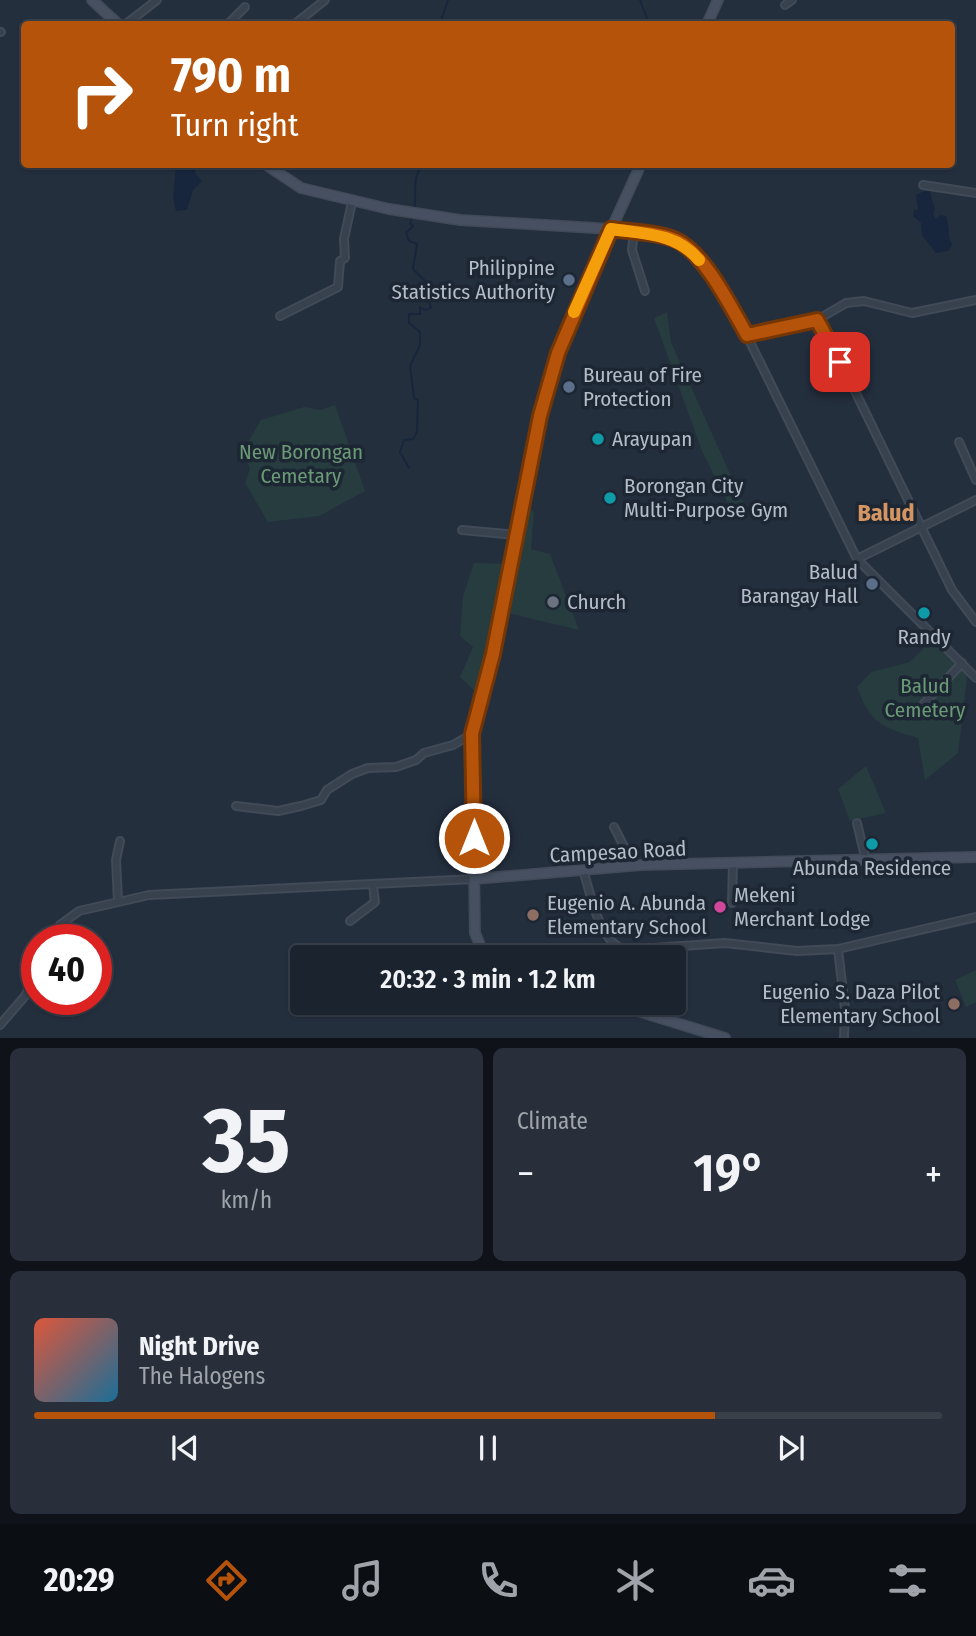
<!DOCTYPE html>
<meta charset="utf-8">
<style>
:root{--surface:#1b232e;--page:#282f3a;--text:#f1f3f6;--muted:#a0a4aa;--line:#39404a;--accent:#b45309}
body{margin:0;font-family:"Fira Sans Condensed",sans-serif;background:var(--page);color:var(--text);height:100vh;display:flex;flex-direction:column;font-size:26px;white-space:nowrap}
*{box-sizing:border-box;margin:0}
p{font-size:23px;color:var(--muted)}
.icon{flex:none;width:38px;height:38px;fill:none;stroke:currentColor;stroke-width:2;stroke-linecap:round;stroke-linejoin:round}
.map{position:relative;height:1038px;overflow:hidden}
.sheet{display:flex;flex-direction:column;gap:10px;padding:10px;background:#0f1319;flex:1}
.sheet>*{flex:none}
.banner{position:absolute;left:21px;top:21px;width:934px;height:147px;border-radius:7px;box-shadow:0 2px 5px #0004,0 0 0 2px var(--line);background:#b45309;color:#fff;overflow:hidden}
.speed{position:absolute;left:21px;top:924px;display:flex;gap:14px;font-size:35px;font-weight:700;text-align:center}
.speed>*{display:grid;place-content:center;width:91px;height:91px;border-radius:50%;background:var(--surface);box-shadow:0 2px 5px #0004,0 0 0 2px var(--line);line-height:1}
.speed .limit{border:10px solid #d22;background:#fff;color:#111}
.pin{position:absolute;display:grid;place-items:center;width:60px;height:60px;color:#fff;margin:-30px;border-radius:14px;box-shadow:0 4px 10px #0006}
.me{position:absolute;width:77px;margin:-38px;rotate:0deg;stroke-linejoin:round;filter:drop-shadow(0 0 5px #0008)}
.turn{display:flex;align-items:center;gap:24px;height:147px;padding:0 35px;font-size:32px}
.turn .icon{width:91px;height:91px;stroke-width:2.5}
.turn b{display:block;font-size:49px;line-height:60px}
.big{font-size:52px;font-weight:600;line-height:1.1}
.sheet .card{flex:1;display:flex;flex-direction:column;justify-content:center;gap:10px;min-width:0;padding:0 24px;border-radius:10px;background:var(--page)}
.sheet .dial{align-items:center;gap:0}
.dial b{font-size:91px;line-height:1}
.song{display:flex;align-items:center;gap:21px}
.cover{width:84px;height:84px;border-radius:10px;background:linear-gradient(135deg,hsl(10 70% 55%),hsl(200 70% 35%))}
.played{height:7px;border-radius:4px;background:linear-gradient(90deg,var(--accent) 75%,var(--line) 75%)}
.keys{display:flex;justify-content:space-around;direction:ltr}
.heat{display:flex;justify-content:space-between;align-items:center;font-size:38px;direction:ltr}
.sheet .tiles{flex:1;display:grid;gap:10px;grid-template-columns:1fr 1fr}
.card:last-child{grid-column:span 2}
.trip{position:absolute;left:290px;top:945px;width:396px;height:70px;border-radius:7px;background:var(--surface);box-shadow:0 2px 5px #0004,0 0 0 2px var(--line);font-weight:600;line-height:70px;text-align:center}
.tabs{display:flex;height:112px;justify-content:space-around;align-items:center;background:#0b0e12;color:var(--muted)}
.tabs .icon{width:49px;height:49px}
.tabs .on{color:var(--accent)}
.tabs b{font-size:32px;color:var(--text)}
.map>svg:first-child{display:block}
.green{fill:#263c3f}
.water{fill:#17263c}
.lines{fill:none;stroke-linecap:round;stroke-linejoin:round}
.stream{stroke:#17263c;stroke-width:2}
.street-casing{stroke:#414a57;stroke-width:10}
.secondary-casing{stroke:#414a57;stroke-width:12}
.street{stroke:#38414e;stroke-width:6}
.secondary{stroke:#465061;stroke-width:9}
.route-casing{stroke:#753606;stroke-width:18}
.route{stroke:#b45309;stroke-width:12}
.slow{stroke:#f59e0b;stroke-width:12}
.service-dot{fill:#5c6f8a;stroke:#1d2633;stroke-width:2.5}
.culture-dot{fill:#0f9aa8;stroke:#1d2633;stroke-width:2.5}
.worship-dot{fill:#6b7280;stroke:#1d2633;stroke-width:2.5}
.hotel-dot{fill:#d1479c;stroke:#1d2633;stroke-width:2.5}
.education-dot{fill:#8d6e63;stroke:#1d2633;stroke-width:2.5}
.labels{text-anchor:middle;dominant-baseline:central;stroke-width:7;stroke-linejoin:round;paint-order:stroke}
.poi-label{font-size:21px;fill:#b4bcc9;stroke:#1d2633;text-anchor:start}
.park-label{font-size:21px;fill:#6b9a76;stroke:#1d2633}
.street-label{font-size:21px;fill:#b4bcc9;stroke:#1d2633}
.quarter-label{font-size:24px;font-weight:bold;fill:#d59563;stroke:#1d2633}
</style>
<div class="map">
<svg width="976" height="1038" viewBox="0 0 976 1038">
<rect width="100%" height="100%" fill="#242f3e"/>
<path class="green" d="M667 312 671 342 743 503 730 508 702 451 654 318Z
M335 405 365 491 319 516 268 522 245 483 250 469 243 451 261 420 304 407 321 410Z
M526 503 534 513 531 549 550 554 579 630 504 612Z
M474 563 512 564 482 698 460 677 473 647 460 636 463 596Z
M935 637 968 669 958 753 925 780 918 738C882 727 870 724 857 687L871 672 910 662Z
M866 766 886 813 850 821 838 789Z
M976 970V1002L966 1007 955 980Z"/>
<path class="water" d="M176 164 196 165 195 173 202 181 193 190 187 210 176 211 173 197Z
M929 189 935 209 933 214 936 219 940 215 946 216C950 226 947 235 952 245L948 251 936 253 922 235 921 223 913 216 914 210 918 209 916 195Z"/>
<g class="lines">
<path class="stream" d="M640 0 649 24
M440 24 448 0
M414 209C418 193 410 182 423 164
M409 468 400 452 404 440 413 439 417 432 418 400 414 398 410 366 420 345V332L409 323V314H420V307L425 310 431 308 425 281 413 269 417 244 409 241 406 233 413 226 410 223 413 215"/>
<defs>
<path id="street" d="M785 5 792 0
M126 24 157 0
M228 24 245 7
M295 24 325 0
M0 32H1
M923 185 976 193
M611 229 675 239 686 245 707 270 747 336 857 559 976 678
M634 232 632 250 645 291
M280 316 338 287 340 261 345 258 344 239 352 202
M817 320 846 303 864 301 912 313 976 300
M747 336 817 320 831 342 952 590 976 622
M959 442 976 480
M462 530 517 535
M857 559 976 500
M920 708 962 663
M236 806 278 811 301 806 321 800 327 790 352 774 368 768 396 767 416 760 424 753 453 745 472 734
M857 823 866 861
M614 827 634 866
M583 870C591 894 598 941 625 950L725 943 797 951 838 949 976 917
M118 901 116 860 120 841
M732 903 733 864
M350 921 375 902 373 885
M52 940 60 925 79 911 149 895 474 879
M838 949 845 1009 844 1038
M0 1025 25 996 37 970"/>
<path id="secondary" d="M92 0 118 24
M707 24 718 0
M265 164 301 188 389 209 460 220 611 229
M474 879 641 865 976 857
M491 957 482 950 475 933 472 734 488 676 540 416 551 372 571 318 641 164
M612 1003 725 1038"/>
</defs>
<use href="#street" class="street-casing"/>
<use href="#secondary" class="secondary-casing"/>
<use href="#street" class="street"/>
<use href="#secondary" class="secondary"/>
</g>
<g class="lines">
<defs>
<path id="route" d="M474 838 472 734 493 654 540 416 558 353 611 229C632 232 657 232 676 240 704 252 732 309 747 335L817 320 840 362"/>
</defs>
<use href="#route" class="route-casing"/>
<use href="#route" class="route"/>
<path class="slow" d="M574 312 611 229C645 234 676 233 699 260"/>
</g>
<g class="service-dot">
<circle cx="569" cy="280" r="7"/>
<circle cx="569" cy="387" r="7"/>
<circle cx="872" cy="584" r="7"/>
</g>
<g class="culture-dot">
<circle cx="598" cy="439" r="7"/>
<circle cx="610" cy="498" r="7"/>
<circle cx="924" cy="613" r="7"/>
<circle cx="872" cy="844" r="7"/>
</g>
<circle class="worship-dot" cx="553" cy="602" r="7"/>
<circle class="hotel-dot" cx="720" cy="907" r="7"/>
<g class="education-dot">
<circle cx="533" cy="915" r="7"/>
<circle cx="954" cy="1004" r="7"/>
</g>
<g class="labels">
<g class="poi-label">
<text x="555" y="268" text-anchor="end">Philippine<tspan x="555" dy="24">Statistics Authority</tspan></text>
<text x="583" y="375">Bureau of Fire<tspan x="583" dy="24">Protection</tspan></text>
<text x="612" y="439">Arayupan</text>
<text x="624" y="486">Borongan City<tspan x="624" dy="24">Multi-Purpose Gym</tspan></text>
<text x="858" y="572" text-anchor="end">Balud<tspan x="858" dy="24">Barangay Hall</tspan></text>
<text x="567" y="602">Church</text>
<text x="924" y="637" text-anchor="middle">Randy</text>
<text x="872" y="868" text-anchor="middle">Abunda Residence</text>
<text x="734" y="895">Mekeni<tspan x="734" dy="24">Merchant Lodge</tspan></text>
<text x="547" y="903">Eugenio A. Abunda<tspan x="547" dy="24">Elementary School</tspan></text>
<text x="940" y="992" text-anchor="end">Eugenio S. Daza Pilot<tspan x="940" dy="24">Elementary School</tspan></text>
</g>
<g class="park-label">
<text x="301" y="452">New Borongan<tspan x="301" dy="24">Cemetary</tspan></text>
<text x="925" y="686">Balud<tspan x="925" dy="24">Cemetery</tspan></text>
</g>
<g class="street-label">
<text transform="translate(618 852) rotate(-3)">Campesao Road</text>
</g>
<g class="quarter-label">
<text x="886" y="513">Balud</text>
</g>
</g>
</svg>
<div class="speed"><div class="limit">40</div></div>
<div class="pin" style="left:840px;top:362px;background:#d93025"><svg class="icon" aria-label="arrive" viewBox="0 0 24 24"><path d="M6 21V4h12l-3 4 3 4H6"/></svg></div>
<svg class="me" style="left:474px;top:838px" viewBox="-20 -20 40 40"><circle r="17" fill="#b45309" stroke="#fff" stroke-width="3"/><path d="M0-11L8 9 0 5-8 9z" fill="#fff"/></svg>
<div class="trip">20:32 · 3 min · 1.2 km</div>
<div class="banner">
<div class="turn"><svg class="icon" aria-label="right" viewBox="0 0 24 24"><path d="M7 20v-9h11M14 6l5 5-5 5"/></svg><div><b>790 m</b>Turn right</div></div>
</div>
</div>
<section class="sheet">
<div class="tiles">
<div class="card dial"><b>35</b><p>km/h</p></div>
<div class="card"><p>Climate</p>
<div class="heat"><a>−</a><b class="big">19°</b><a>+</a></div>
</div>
<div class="card">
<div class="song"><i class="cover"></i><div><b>Night Drive</b><p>The Halogens</p></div></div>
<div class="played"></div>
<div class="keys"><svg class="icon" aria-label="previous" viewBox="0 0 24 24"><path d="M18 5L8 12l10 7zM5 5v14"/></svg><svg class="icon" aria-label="pause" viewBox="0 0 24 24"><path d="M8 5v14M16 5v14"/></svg><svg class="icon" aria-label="next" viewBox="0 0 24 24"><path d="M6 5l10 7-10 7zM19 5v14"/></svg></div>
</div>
</div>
</section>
<nav class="tabs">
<b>20:29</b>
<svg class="icon on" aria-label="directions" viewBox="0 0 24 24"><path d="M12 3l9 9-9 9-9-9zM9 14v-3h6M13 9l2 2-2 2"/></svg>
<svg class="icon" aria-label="music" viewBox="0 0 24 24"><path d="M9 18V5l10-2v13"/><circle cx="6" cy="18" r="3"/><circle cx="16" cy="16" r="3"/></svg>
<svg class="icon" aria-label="phone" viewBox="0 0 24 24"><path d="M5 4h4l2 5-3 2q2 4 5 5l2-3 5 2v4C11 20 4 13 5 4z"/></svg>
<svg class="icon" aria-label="climate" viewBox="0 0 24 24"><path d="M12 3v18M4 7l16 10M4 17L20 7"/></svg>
<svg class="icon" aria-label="car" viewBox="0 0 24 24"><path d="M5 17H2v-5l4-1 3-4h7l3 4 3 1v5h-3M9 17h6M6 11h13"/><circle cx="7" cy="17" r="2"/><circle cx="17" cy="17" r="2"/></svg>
<svg class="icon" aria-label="filters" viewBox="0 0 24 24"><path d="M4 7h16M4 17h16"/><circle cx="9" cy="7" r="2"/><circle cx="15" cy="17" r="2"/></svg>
</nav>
